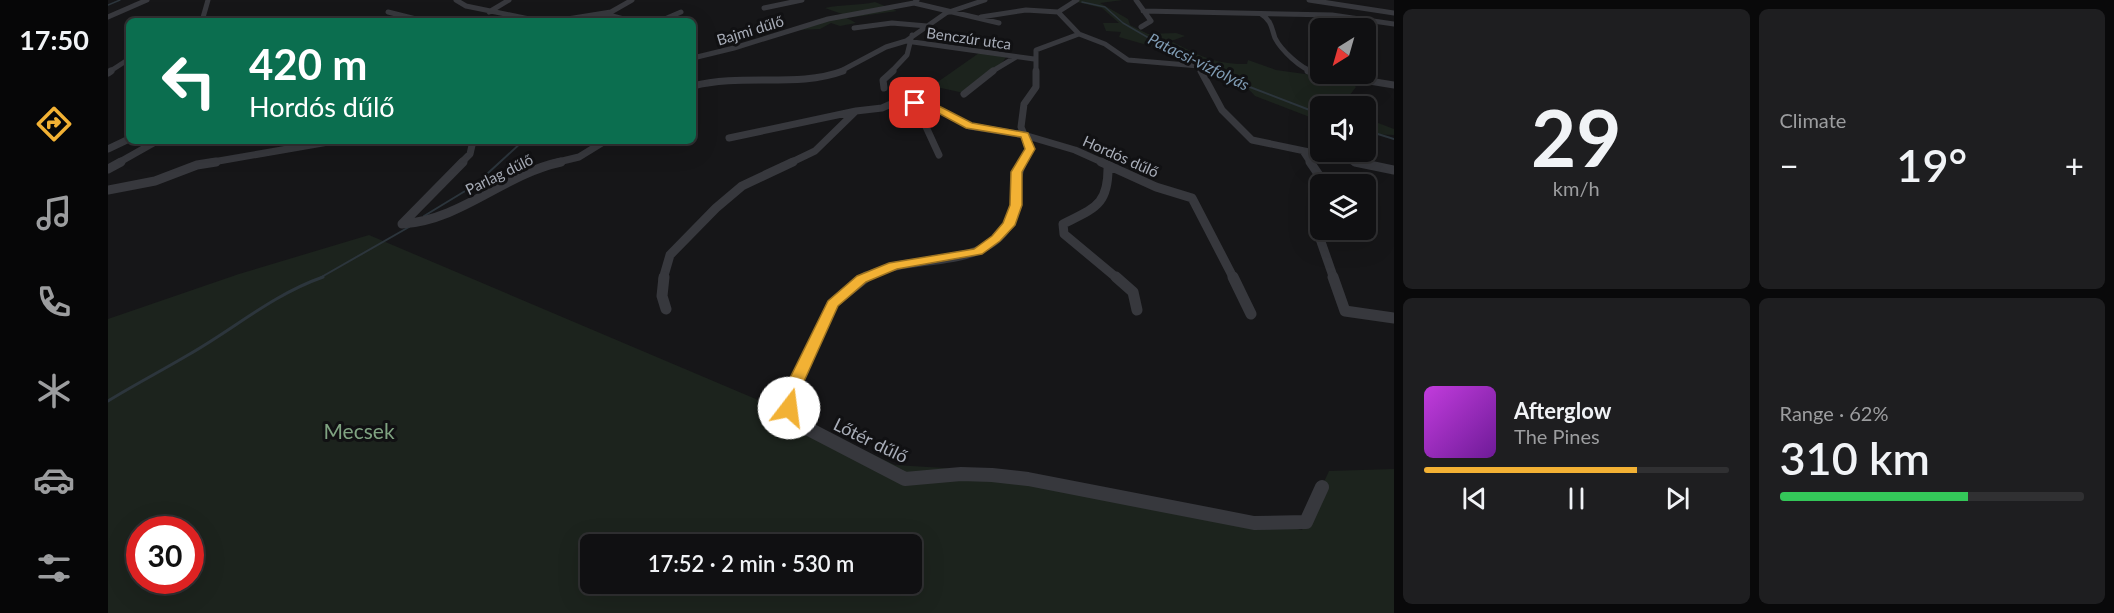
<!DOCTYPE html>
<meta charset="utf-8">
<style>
:root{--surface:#101012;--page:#1e1e20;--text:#f1f3f6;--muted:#9c9d9f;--line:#303032;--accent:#f2b134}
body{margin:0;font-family:Lato,sans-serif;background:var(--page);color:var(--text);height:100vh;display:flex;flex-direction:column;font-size:22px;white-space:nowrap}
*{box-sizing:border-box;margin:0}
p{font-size:20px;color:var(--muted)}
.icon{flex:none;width:33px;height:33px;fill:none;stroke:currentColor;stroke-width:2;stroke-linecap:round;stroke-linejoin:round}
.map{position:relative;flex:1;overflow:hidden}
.details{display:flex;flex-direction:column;gap:9px;padding:9px;background:#09090a;width:720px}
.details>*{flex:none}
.top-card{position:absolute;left:18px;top:18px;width:570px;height:126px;border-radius:9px;box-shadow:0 6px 24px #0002,0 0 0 2px var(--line);background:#0b6e4f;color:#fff;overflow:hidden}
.needle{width:39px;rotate:217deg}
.tools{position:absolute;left:1202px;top:18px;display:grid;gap:12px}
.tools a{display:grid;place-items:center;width:66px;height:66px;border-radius:9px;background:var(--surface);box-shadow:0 6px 24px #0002,0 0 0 2px var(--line);font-size:30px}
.speed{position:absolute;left:18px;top:516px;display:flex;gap:12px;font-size:30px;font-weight:700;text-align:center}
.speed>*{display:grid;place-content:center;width:78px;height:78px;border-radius:50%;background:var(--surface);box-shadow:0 6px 24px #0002,0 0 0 2px var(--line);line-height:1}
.speed .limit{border:9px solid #d22;background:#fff;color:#111}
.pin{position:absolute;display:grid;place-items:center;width:51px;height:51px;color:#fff;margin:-26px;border-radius:12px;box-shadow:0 3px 9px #0006}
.me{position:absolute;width:66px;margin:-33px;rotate:15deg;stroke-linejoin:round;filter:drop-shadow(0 0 4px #0008)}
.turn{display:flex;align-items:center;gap:21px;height:126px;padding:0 24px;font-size:27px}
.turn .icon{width:78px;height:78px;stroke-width:2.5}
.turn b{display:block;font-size:42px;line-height:51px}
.big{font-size:45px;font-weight:600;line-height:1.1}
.details .widget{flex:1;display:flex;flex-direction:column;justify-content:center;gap:9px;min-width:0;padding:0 21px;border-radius:9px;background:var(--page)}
.details .dial{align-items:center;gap:0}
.dial b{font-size:78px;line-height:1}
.song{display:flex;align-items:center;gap:18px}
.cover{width:72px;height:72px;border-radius:9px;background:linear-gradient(135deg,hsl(290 70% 55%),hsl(280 70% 35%))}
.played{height:6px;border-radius:3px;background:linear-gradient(90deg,var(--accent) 70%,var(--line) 70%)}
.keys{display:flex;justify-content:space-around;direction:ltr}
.heat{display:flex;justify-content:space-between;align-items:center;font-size:33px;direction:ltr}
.charge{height:9px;border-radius:4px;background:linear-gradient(90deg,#34c759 62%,var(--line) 0)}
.details .tiles{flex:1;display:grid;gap:9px;grid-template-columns:repeat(2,1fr)}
.trip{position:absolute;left:472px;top:534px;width:342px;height:60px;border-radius:9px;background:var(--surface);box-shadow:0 6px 24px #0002,0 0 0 2px var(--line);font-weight:600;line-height:60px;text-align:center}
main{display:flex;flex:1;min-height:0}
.tabs{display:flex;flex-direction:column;width:108px;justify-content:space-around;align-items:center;background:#060607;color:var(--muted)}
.tabs .icon{width:42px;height:42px}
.tabs .active{color:var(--accent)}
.tabs b{font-size:27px;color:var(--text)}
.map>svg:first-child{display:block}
.green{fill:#1c231d;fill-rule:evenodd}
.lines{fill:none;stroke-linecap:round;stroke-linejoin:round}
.stream-far2{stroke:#2c353c;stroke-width:1.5}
.stream-far1{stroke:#2c353c;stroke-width:2}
.stream{stroke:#2c353c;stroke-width:3}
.minor-far4{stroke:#37383d;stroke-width:5}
.minor-far3{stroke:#37383d;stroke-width:7}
.minor-far2{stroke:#37383d;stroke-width:9}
.minor-far1{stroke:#37383d;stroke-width:11}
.minor{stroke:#37383d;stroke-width:14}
.route{fill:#f2b134;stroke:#9d7322;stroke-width:1.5}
.labels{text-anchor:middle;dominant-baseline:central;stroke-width:6;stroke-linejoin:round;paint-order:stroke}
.far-street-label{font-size:15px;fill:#a8adb8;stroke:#111113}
.far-water-label{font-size:16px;font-style:italic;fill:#7f9bb3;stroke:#111113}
.street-label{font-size:18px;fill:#a8adb8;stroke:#111113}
.near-park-label{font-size:21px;fill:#7fa381;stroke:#111113}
</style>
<main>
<nav class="tabs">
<b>17:50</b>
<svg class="icon active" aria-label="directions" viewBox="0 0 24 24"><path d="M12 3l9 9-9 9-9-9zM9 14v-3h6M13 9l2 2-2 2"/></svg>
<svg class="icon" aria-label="music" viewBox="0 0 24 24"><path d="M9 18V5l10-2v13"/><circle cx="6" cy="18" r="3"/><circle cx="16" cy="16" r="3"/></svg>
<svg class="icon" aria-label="phone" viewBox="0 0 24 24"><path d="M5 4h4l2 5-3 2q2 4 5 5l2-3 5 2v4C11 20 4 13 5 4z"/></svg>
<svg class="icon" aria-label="climate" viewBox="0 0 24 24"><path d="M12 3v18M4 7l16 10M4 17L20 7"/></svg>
<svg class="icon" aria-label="car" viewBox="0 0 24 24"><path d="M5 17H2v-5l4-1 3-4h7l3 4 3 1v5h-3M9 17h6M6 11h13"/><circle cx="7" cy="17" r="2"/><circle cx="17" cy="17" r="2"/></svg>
<svg class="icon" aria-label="filters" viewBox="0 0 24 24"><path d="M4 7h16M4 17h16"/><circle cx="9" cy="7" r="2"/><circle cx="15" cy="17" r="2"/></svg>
</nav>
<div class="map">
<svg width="1286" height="613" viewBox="0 0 1286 613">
<rect width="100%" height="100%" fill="#161618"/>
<path class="green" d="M972 0H1015L992 3 1020 19 1022 25 1040 34 1068 33 1077 36 1063 41C1089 55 1109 65 1139 64L1140 60 1168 70 1241 80 1248 87 1241 96 1255 105 1212 106V121L1147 96C1130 75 1097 65 1072 60L1067 53 1011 37 1013 32 998 31 995 23H1011L994 8 969 2Z
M767 2 789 11 739 18 748 23 732 26 723 23 712 29 688 30 708 20 734 14 717 8C734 4 750 6 767 2Z
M871 53 898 57 891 68 856 93 824 86Z
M1257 118 1286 129V135L1257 134Z
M261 235 662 405 787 465 918 473 1194 530 1221 471 1286 469V613H0V319L131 274ZM32 530H82V580H32ZM483 544H804V584H483Z"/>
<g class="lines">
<path class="stream-far2" d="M974 2 997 7 1015 23 1051 44 1116 72
M0 5 12 0"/>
<path class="stream-far1" d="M1114 71 1134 84 1212 114
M1257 130 1286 139
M316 216 367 185 415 141
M210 279 301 227"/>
<path class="stream" d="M0 401C26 385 53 371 80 355 126 329 164 295 215 277"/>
<path class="minor-far4" d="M348 0 358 6 426 20
M969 0 950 12 971 34
M1028 0 1043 21 1033 27
M1201 0 1286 13
M806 3 891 23
M656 8 694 0
M1035 11 1224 15 1286 24
M280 12 316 21
M381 12 401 0
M497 14 523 21
M1153 14C1164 21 1163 27 1167 38 1173 50 1193 69 1206 72
M0 17 39 0
M873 17 918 10 950 12
M94 21 100 0
M424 21H448
M447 21 503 12 524 0
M552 21 573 12
M746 28 784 23 819 26
M971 34 997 44 1020 60 1091 66 1094 72
M798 41 838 13 877 0
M585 58 626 48 720 19 806 3 809 0
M1 72 21 59
M731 72 778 47 798 41 926 59
M783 72 799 55 804 35
M883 72 908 57
M928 72V50L971 34"/>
<path class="minor-far3" d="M1093 71 1114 110 1144 140 1254 163
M1200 71 1286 85
M0 73 3 71
M585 86C634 73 690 88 735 71
M776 88 775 80 785 71
M856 94 885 71
M807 103 831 155
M621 138 748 111
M0 149 21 139
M1195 151 1203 163
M10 163 49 141
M99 163 226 141
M353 163 362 154 365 141
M446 163 471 157 497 141
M682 163 707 151 748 111 774 108 783 104 824 106 861 126 916 135 967 150 996 163
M914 163 922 149 913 127 916 104 928 87V71"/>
<path class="minor-far2" d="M993 162 1048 187 1084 198 1126 279
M1202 162 1217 184
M1247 162 1286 170
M1000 165C1001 205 987 208 955 224L956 234 1010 279
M0 169 13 162
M0 190 47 181 89 165 108 162
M294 224C354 220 396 174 453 162
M294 224 355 162
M555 279 562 255 608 208 634 186 685 162
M754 279C765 274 777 268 788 266 825 258 881 262 901 224 912 204 904 181 915 162
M1226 279 1211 236 1218 233H1241L1239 230"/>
<path class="minor-far1" d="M556 277 554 296 558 309
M1008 277 1025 292 1029 310
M1125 277 1143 314
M1225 277 1237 311 1286 318
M695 426 681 407 685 388 724 304 758 277"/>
<path class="minor" d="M693 425 797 479 853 474 884 475 920 479 1146 523 1198 522 1214 487"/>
</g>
<path class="route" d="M807 100 827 104 864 123 920 133 927 149 914 172V205L907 225 892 241 874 254 789 269 758 282 730 306 693 388 689 408 681 413 676 412 673 408 677 388 720 301 749 276 781 263 866 249 884 236 895 223 902 205 903 172 917 149 913 137 858 128 821 108 804 105V101Z"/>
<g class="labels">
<g class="far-street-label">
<text transform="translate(642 30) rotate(-17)">Bajmi dűlő</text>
<text transform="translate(861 38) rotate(8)">Benczúr utca</text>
<text transform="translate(1013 156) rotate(24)">Hordós dűlő</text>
<text transform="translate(391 174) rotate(-26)">Parlag dűlő</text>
</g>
<g class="far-water-label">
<text transform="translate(1091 61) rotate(26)">Patacsi-vízfolyás</text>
</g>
<g class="street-label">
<text transform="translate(763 440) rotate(26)">Lőtér dűlő</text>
</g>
<g class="near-park-label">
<text x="251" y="430">Mecsek</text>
</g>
</g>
</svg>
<div class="tools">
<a><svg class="needle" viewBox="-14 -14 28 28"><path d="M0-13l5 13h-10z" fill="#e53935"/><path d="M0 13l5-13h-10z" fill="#9c9d9f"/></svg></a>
<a><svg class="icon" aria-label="sound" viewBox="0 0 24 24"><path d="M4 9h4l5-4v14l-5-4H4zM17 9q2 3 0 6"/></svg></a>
<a><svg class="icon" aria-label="layers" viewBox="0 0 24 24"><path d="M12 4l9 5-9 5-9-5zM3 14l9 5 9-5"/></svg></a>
</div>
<div class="speed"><div class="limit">30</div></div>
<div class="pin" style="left:807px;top:103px;background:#d93025"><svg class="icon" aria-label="arrive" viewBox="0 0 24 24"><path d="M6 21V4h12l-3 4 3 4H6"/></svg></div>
<svg class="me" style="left:681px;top:408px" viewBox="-20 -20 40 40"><circle r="19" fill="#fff"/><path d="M0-13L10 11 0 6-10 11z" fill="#f2b134"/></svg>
<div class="trip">17:52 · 2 min · 530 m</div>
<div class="top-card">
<div class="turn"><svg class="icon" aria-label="left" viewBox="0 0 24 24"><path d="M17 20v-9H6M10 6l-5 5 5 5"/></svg><div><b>420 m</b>Hordós dűlő</div></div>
</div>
</div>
<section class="details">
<div class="tiles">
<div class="widget dial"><b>29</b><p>km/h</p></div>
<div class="widget"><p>Climate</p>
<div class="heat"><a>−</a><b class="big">19°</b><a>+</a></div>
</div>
<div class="widget">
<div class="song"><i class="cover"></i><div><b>Afterglow</b><p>The Pines</p></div></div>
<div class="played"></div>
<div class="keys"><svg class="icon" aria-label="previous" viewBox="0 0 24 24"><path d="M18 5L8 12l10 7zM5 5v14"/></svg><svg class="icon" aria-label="pause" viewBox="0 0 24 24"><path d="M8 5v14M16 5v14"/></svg><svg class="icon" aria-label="next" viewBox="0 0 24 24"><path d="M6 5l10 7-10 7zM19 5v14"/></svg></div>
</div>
<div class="widget"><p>Range · 62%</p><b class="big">310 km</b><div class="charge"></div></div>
</div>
</section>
</main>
